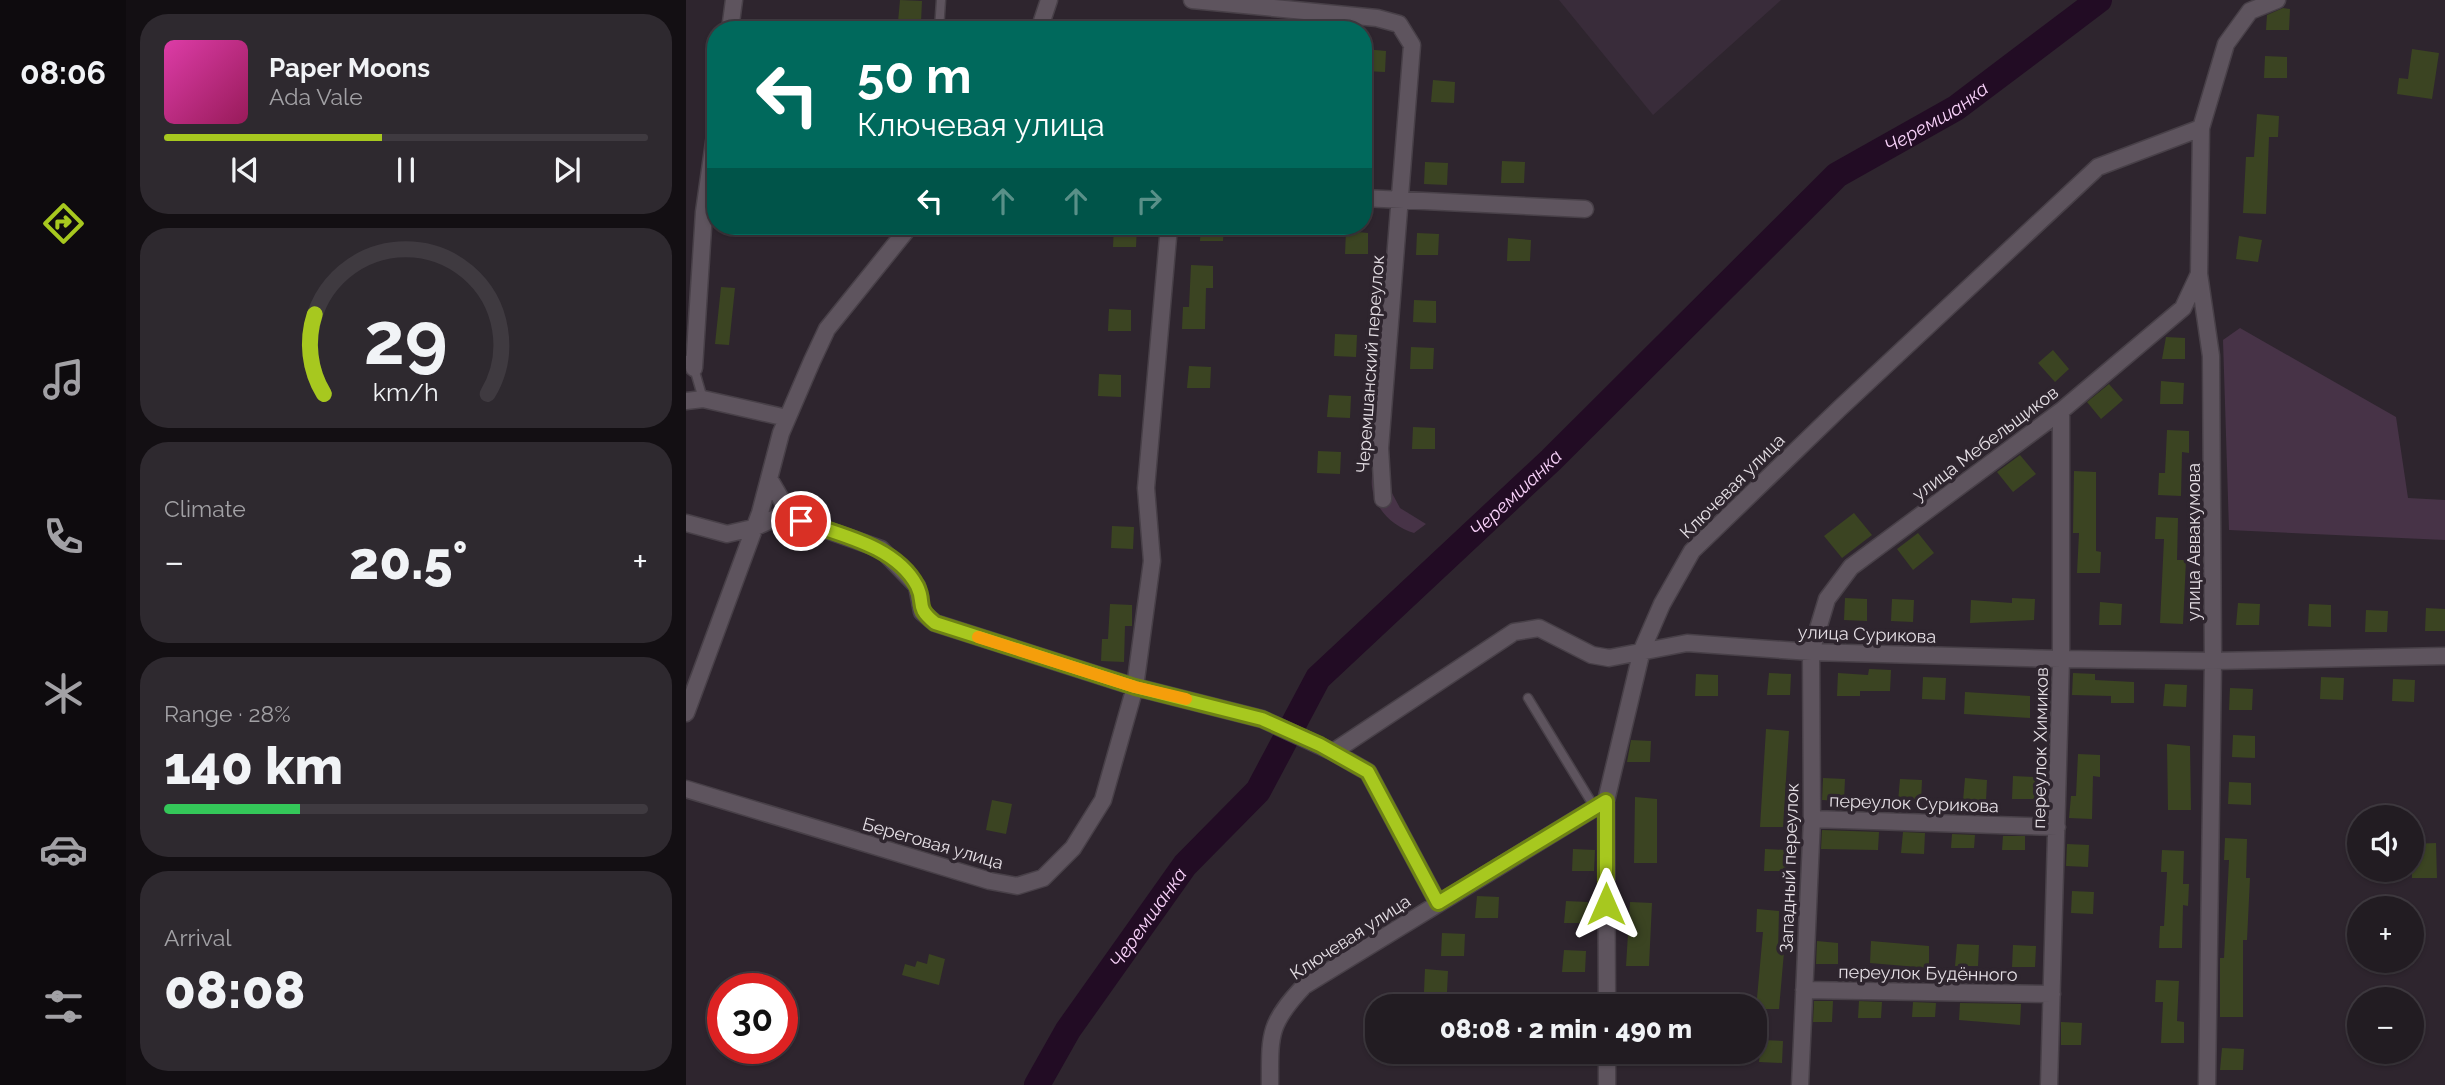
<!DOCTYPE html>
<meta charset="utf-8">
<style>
:root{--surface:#221c22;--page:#2e292f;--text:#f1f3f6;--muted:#a2a1a5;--line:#3f3a40;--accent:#a7c81f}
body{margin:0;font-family:Raleway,sans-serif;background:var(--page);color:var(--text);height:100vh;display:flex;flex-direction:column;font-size:26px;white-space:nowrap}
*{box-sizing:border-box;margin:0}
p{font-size:23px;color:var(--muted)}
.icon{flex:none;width:38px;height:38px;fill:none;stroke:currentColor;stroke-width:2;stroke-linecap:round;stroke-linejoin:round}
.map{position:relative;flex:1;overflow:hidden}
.drawer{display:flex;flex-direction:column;gap:14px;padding:14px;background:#130f13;width:560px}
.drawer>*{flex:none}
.banner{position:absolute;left:21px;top:21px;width:665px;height:214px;border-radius:28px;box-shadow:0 2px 5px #0004,0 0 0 2px var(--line);background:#00695c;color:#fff;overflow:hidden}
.fabs{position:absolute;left:1661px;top:805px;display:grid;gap:14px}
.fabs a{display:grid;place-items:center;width:77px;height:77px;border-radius:50%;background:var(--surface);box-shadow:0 2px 5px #0004,0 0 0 2px var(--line);font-size:35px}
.speed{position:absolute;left:21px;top:973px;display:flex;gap:14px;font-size:35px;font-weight:700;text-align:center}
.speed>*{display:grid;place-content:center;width:91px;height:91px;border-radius:50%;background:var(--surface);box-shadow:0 2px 5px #0004,0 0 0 2px var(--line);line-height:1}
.speed .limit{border:10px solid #d22;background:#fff;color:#111}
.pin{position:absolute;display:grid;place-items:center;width:60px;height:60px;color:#fff;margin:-30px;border:4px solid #fff;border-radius:50%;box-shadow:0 2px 7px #0007}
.me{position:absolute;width:77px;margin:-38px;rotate:0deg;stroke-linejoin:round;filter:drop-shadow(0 0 5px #0008)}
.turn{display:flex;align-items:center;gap:24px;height:147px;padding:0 35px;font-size:32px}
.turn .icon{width:91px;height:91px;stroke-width:2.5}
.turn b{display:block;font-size:49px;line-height:60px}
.lanes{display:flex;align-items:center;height:66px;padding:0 35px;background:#0003;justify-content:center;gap:35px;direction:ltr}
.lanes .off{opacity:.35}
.big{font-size:52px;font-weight:800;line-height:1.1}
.drawer .widget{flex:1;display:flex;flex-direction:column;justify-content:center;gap:10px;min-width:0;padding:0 24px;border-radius:28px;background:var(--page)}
.drawer .dial{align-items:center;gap:0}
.dial svg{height:182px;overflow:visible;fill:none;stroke:var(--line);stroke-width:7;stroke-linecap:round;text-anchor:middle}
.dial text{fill:var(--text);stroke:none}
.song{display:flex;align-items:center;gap:21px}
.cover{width:84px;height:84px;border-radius:10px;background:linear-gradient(135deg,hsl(320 70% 55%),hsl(330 70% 35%))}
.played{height:7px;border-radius:4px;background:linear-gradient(90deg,var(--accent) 45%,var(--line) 45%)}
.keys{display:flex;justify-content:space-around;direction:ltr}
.heat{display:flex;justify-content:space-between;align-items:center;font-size:38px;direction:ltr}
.charge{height:10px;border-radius:5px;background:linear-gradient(90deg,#34c759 28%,var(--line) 0)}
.trip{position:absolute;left:679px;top:994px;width:402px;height:70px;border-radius:28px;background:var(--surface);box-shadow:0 2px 5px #0004,0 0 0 2px var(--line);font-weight:800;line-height:70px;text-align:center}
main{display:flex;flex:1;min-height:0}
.dock{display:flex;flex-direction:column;width:126px;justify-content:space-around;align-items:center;background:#0e0b0e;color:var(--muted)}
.dock .icon{width:49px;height:49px}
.dock .selected{color:var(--accent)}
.dock b{font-size:32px;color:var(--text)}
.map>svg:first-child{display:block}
.built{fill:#392c3a}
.green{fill:#473347}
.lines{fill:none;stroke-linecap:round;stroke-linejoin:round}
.river{stroke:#220c24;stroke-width:26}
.building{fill:#3b4422}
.service-casing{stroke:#484048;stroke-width:11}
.minor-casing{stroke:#484048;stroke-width:19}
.service{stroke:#5e545e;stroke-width:8}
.minor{stroke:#5e545e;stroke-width:16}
.route-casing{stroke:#6d8214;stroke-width:18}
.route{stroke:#a7c81f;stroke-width:12}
.slow{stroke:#f59e0b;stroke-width:12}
.labels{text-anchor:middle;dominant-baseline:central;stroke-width:7;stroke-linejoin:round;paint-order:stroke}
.street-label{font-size:18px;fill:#e5dfe5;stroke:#2e252e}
.water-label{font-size:19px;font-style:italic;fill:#fad3fb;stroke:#2e252e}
</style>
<main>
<nav class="dock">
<b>08:06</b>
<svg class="icon selected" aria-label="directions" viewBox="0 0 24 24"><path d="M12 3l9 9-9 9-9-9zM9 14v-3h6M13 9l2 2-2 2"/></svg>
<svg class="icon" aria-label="music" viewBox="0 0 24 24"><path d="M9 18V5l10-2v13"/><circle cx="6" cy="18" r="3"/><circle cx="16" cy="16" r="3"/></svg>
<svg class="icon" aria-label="phone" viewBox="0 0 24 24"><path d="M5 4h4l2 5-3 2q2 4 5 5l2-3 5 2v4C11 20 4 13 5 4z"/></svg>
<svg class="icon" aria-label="climate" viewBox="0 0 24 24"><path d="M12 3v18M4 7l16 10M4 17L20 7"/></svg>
<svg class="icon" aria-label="car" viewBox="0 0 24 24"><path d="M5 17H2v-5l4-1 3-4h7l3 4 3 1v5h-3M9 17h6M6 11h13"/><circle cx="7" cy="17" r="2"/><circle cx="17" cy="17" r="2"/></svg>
<svg class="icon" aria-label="filters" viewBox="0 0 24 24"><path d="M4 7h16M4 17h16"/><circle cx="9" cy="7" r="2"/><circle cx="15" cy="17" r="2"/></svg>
</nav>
<section class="drawer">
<div class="widget">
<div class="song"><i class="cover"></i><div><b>Paper Moons</b><p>Ada Vale</p></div></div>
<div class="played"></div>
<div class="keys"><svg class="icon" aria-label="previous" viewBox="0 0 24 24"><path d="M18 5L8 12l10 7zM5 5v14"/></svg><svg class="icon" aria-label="pause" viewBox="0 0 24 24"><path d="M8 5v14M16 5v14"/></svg><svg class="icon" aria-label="next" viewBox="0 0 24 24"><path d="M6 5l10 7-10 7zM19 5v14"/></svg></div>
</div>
<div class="widget dial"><svg viewBox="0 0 100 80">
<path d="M14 69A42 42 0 1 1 86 69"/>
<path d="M14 69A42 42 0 0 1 10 34" stroke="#a7c81f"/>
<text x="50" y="56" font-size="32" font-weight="700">29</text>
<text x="50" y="72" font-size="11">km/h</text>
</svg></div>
<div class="widget"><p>Climate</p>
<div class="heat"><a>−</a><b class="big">20.5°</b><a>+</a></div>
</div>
<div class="widget"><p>Range · 28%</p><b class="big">140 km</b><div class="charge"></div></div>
<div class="widget"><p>Arrival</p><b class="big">08:08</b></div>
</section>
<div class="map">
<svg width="1759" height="1085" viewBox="0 0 1759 1085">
<rect width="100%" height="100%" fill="#2e252e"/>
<path class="built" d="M873 0H1095L967 115Z"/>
<path class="green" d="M1554 328 1710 417 1722 498 1759 500V540L1543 530 1537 340Z
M690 463 714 508 740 524 728 533C698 524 676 493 690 463Z"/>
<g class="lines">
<path class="river" id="s1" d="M351 1085 382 1030 499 865 572 791 632 678 865 460 1151 175 1270 108 1413 0"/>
</g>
<path class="building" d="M214 0 236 1 235 22H212Z
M1597 8 1604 9 1603 30H1580L1581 15Z
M678 49 700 51 699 72 677 71Z
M1726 49 1753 53 1746 99 1711 94 1713 78 1722 79Z
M1579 56 1601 57V78H1578Z
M747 80 769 82 768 103 745 102Z
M1571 114 1593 116 1592 137H1583L1580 214 1557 213 1560 157H1568Z
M816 161 839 162 838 183H815Z
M739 162 762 163 761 185 738 184Z
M428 226H451L450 247H427Z
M515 226H538L537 241H514Z
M660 231 682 233V254H659Z
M731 233 753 234 752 255H730Z
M1553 236 1576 240 1572 262 1550 259Z
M822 238 845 240 844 261H821Z
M505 265 527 266V288H520L519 329H496L497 307H503Z
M35 287 49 288 43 345 29 344Z
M728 300 750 301V323L727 322Z
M423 309 445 310V331H422Z
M649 334 671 335 670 357 648 356Z
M1480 337 1499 338V359H1476Z
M725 347 748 348 747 369H724Z
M1367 350 1383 369 1369 382 1352 363Z
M503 366 525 367 524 388H501Z
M413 374 435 375V397L412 396Z
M1475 381 1498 383 1497 404H1474Z
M1423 384 1437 400 1415 419 1401 402Z
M643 395 665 396 664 418 641 417Z
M727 427 749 428V449H726Z
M1481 430 1503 431V453L1496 452 1495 496 1472 495 1473 473H1479Z
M632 451 655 452 654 474 631 473Z
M1334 455 1350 474 1327 492 1311 472Z
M1388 471 1410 472V551L1415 552 1414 573H1391L1393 533H1387Z
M1168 513 1186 535 1156 558 1138 536Z
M1470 517 1492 518 1491 560H1500L1497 624 1474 623 1478 539H1469Z
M426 526 448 527 447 549 425 548Z
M1232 533 1248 553 1227 570 1211 549Z
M1159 598 1181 599V621L1158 620Z
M1326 598 1349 599 1348 620 1284 623 1285 600 1326 603Z
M1206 599 1228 600 1227 622 1205 621Z
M1414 602 1436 604 1435 625H1413Z
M1552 603 1574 604 1573 625H1550Z
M424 604 446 605V626H439L438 662 415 661 416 639H422Z
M1623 604 1645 605V627L1622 626Z
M1740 608 1759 609V631H1739Z
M1680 610 1702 611 1701 632H1679Z
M1183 669 1205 670 1204 691H1174V696H1151L1152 673 1182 675Z
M1083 673 1105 674 1104 695H1081Z
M1387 673 1409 674V680L1448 682V703H1425V696L1386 695Z
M1010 674 1032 675V696H1009Z
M1237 677 1260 678 1259 700 1236 699Z
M1635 677 1658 678 1657 700 1634 699Z
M1707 679 1729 680 1728 702 1706 701Z
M1479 684 1501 685 1500 707 1477 706Z
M1544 688 1567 689 1566 710H1543Z
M1279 692 1344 696V718L1278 714Z
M1080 729 1103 731 1097 827H1074Z
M1547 735 1569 736V758L1546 757Z
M945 740 965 741 964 762H941Z
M1481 744 1504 746 1505 810H1482Z
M1392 754 1414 755V777L1407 776 1406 819 1383 818 1385 796H1390Z
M1327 776 1349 777V799H1326Z
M1137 778 1159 779 1158 801 1136 800Z
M1279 778 1301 780 1300 801H1277Z
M1214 779 1236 780 1235 802H1212Z
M1543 782 1565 783V805L1542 804Z
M949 797 971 799V863H948Z
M306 800 326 804 320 834 300 830Z
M1136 830 1193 832 1192 850 1135 849Z
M1217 832 1239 833 1238 854 1215 853Z
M1266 834 1289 835 1288 848H1265Z
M1317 836H1339V850H1316Z
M1539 838 1561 839 1560 878H1564L1561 940H1557V1017H1534V958H1538L1543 860H1538Z
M1750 843 1751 878H1726V844Z
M1381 844 1403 845 1402 867 1380 866Z
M887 849 909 850 908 871H886Z
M1079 849 1101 850 1100 871H1078Z
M1476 850 1498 851 1497 884H1503L1502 906 1497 905 1496 948H1473L1474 926H1478L1481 872H1475Z
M1386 891 1408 892 1407 914 1385 913Z
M791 896 813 897 812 918H789Z
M880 901 902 902 901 923H878Z
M944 902 966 903 963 966H940Z
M1071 909 1093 911 1092 951 1098 952 1093 1009H1070L1077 932H1070Z
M756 933 779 934 778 956H755Z
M1131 941 1152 943V964H1130Z
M1185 941 1243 946V968L1184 963Z
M1271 944 1293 945 1292 966H1269Z
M1327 945 1350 946 1349 967H1326Z
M878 950 900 951 899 972H876Z
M243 954 259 959 253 985 216 975 219 964 229 967 231 961 241 964Z
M739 969 762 971 761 992H738Z
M1470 980 1493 981 1491 1021 1498 1022V1043H1475L1477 1002H1469Z
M946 993 968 995V1006H945Z
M1128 1001H1147L1146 1022H1127Z
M1173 1001 1196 1002 1195 1018H1172Z
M1227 1002 1250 1003 1249 1017H1226Z
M1274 1003 1335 1004 1334 1025 1273 1020Z
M1375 1022 1396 1023 1395 1045H1375Z
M1075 1040 1097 1041 1096 1063 1073 1062Z
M1536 1048 1558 1049 1557 1070H1534Z
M875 1052H898L897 1065H874Z"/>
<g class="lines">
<defs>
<path id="service" d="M253 30 255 0
M0 360 8 368 17 399
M842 698 909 808"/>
<path id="minor" d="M506 0 691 18 713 24 726 45 694 448 697 499
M44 30 48 0
M353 30 363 0
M677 198 899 209
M8 368 18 212 30 128
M0 401 17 399 101 418
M84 480 95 499 115 521
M0 523 41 534 67 528 92 517 115 521 195 549 231 586 236 612 249 623 449 687 576 719 647 752 682 772 752 903
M0 713 74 513 95 433 126 361 141 329 224 226
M647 752 828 632 853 628 906 655 923 658 1001 643 1125 652 1375 659 1527 661 1759 656
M0 789 304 881 331 886 357 878 387 848 417 800 449 687 466 561 460 488 483 226
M920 801 921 1006
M1126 819 1371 827
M1118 990 1366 994
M921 1052V1085
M584 1085C584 1035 582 1024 618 986L920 801 956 650 976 604 1006 551 1153 409 1412 167 1515 128
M1114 1085 1126 819 1125 652 1141 599 1165 567 1375 411 1497 308 1513 274
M1363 1085 1375 659V411
M1521 1085 1527 661 1525 356 1513 274 1515 128 1540 44 1564 11 1591 0"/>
</defs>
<use href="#service" class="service-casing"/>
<use href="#minor" class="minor-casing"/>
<use href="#service" class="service"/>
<use href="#minor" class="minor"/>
</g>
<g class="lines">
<defs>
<path id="route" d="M115 521C154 535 210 546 231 586 240 604 228 606 249 623L449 687 576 719 634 745 682 772 752 903 920 801V904"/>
</defs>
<use href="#route" class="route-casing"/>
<use href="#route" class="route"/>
<path class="slow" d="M292 637 449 687 500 699"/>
</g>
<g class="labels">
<g class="street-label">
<text transform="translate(684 364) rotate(-86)">Черемшанский переулок</text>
<text transform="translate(1299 443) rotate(-37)">улица Мебельщиков</text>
<text transform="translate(1046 486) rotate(-45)">Ключевая улица</text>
<text transform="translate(1507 542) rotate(-90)">улица Аввакумова</text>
<text transform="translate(1181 634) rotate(2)">улица Сурикова</text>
<text transform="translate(1354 748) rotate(-89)">переулок Химиков</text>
<text transform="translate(1228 803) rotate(2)">переулок Сурикова</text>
<text transform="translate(247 843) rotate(16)">Береговая улица</text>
<text transform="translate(1103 868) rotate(-88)">Западный переулок</text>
<text transform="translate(664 937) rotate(-33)">Ключевая улица</text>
<text transform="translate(1242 973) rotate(1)">переулок Будённого</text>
</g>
<g class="water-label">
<text stroke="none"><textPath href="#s1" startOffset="1335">Черемшанка</textPath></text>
<text stroke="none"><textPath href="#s1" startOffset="768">Черемшанка</textPath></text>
<text stroke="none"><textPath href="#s1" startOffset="201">Черемшанка</textPath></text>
</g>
</g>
</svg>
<div class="fabs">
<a><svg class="icon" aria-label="sound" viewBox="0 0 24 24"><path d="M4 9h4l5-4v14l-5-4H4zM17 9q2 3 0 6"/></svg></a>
<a>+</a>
<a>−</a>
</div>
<div class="speed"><div class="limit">30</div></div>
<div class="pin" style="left:115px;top:521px;background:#d93025"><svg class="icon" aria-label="arrive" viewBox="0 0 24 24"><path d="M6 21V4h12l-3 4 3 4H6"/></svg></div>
<svg class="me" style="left:920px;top:904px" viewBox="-20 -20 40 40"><path d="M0-17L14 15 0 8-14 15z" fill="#a7c81f" stroke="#fff" stroke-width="4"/></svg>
<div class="trip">08:08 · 2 min · 490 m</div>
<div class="banner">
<div class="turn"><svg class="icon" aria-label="left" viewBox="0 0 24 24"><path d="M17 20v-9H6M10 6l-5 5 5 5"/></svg><div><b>50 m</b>Ключевая улица</div></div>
<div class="lanes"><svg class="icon" aria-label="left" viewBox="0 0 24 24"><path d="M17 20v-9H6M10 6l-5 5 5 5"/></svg><svg class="icon off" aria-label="ahead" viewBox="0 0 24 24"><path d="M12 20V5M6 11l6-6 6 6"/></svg><svg class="icon off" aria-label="ahead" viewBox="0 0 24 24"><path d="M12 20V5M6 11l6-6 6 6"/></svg><svg class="icon off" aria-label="right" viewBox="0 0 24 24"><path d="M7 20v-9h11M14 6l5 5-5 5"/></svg></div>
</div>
</div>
</main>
